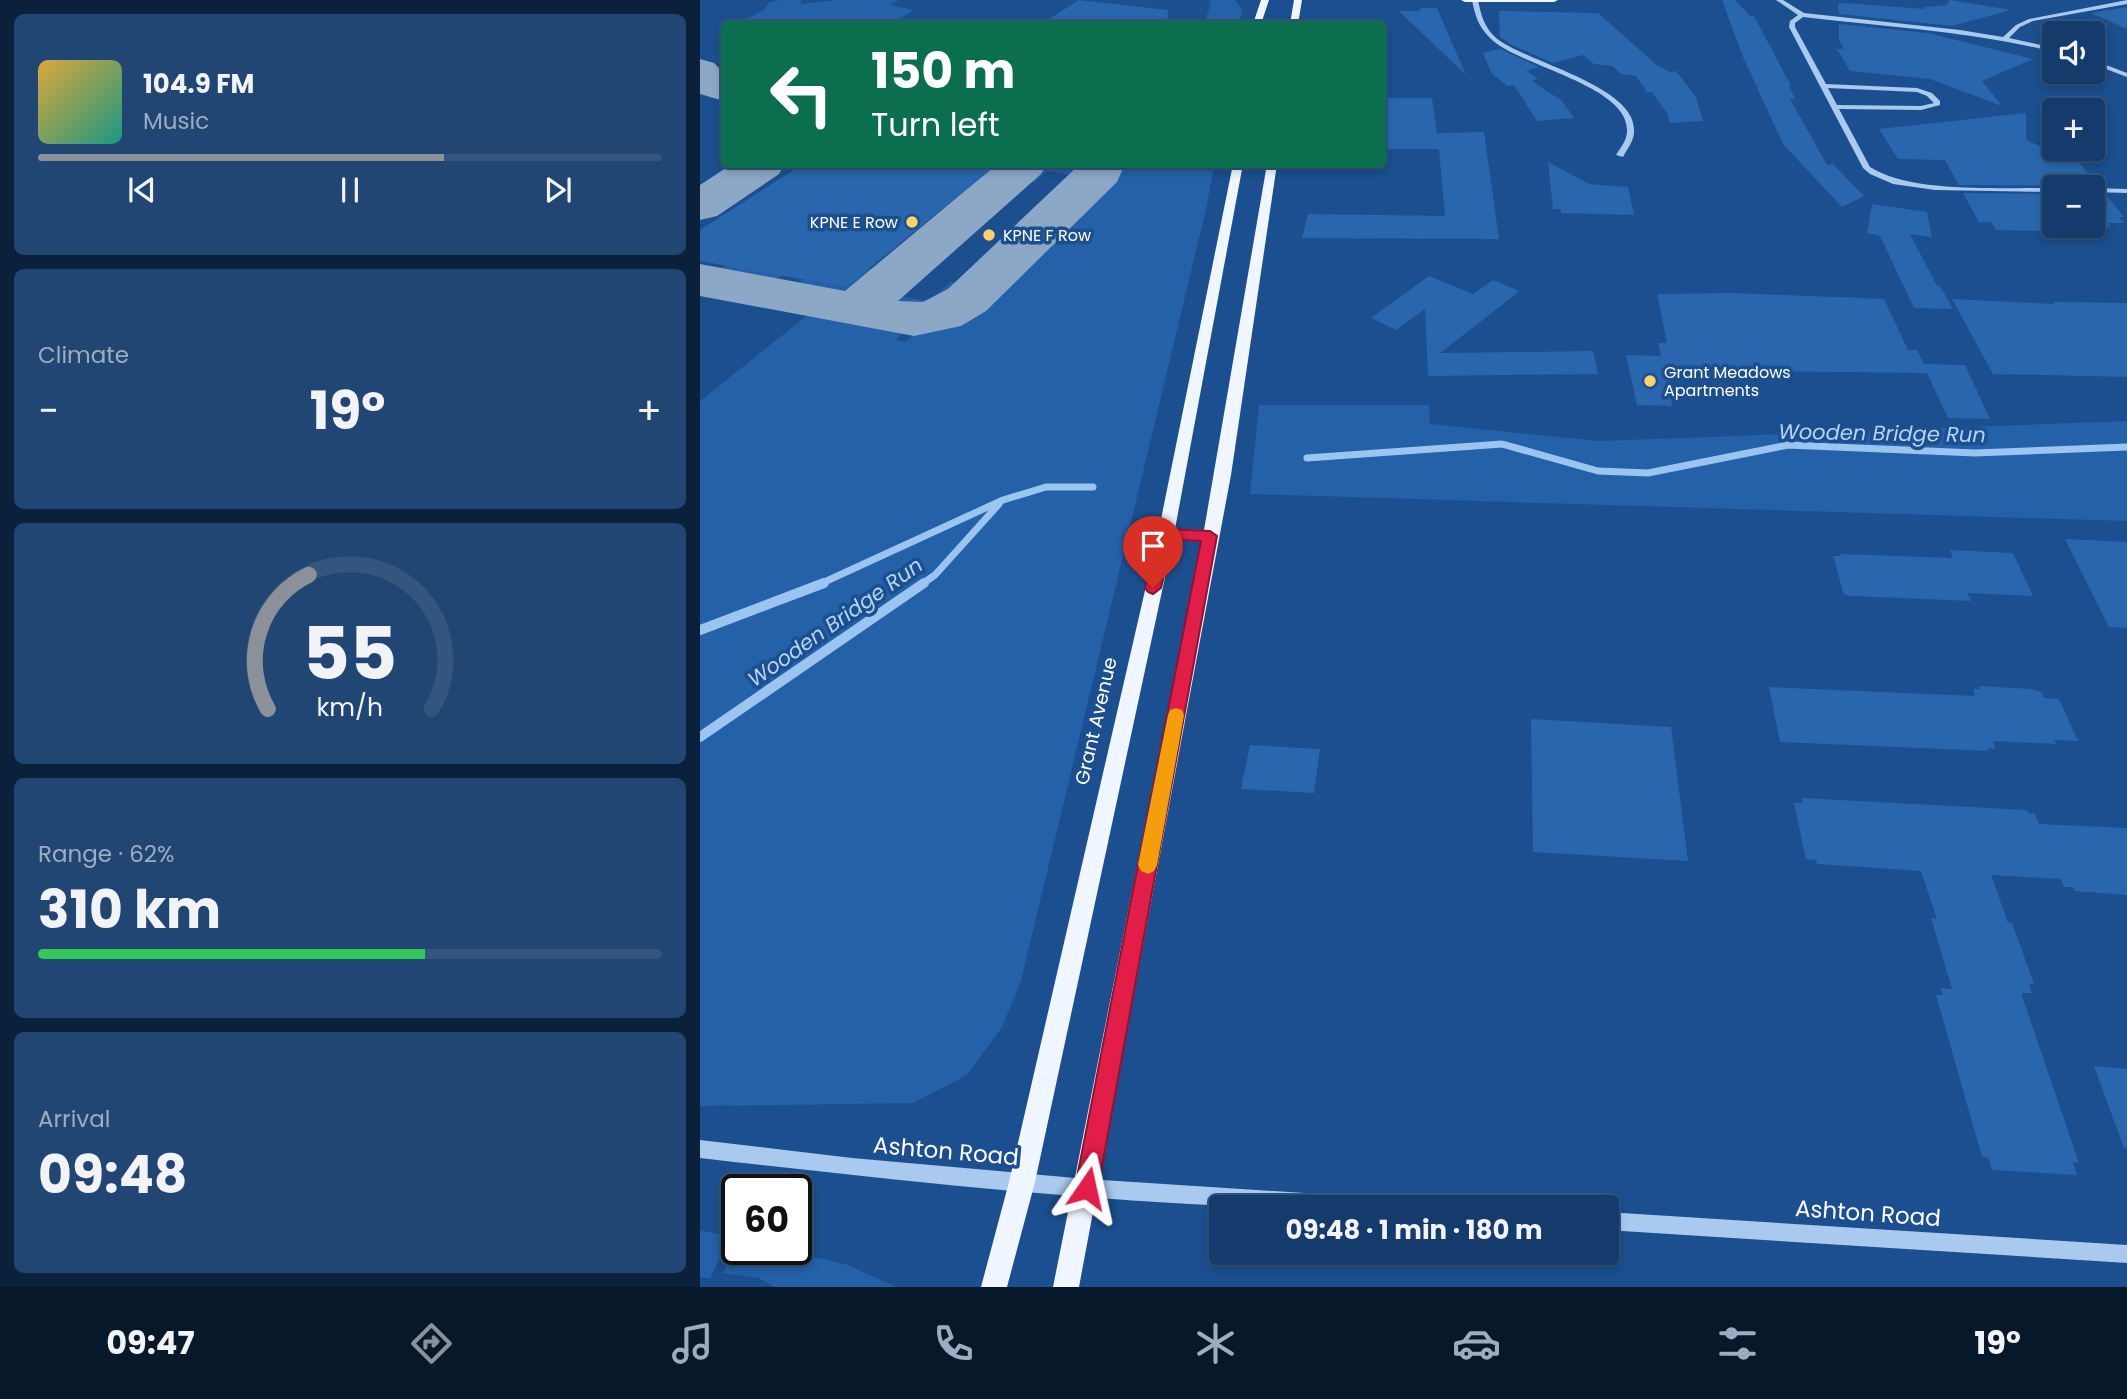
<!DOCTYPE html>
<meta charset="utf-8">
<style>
:root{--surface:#143b6b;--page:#214673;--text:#f1f3f6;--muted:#9dadc1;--line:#33557e;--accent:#8c9099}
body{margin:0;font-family:Poppins,sans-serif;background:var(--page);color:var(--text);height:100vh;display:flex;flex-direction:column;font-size:26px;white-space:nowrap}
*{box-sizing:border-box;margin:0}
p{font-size:23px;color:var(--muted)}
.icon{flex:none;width:38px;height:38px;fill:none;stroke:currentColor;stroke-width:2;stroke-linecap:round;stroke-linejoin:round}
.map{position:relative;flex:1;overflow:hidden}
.drawer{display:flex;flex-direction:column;gap:14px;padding:14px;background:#0b203b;width:700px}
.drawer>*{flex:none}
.top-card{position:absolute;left:21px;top:21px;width:665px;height:147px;border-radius:7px;box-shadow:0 4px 10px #0003,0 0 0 2px var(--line);background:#0b6e4f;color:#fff;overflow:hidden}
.controls{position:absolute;left:1342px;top:21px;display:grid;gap:14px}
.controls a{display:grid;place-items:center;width:63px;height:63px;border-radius:7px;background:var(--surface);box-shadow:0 4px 10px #0003,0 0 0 2px var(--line);font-size:35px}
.speed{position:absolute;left:21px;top:1174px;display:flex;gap:14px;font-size:35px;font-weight:700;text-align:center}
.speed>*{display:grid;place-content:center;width:91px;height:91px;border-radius:50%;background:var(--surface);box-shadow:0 4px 10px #0003,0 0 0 2px var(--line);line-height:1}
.speed .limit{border:4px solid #111;border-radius:10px;background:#fff;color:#111}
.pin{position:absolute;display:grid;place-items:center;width:60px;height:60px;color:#fff;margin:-72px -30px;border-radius:50% 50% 50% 0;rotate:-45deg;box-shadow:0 0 7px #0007}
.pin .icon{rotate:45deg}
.me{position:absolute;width:77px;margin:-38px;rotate:11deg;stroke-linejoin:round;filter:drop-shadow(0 0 5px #0008)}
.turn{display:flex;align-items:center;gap:24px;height:147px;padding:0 35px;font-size:32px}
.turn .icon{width:91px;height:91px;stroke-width:2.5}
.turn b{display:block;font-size:49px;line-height:60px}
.big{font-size:52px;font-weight:700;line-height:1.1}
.drawer .tile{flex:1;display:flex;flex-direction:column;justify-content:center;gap:10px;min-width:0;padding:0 24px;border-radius:10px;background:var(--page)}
.drawer .dial{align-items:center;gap:0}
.dial svg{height:182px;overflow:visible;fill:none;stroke:var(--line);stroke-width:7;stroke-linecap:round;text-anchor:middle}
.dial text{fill:var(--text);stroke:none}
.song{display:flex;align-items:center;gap:21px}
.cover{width:84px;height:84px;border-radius:10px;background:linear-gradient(135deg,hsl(40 70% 55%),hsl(170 70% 35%))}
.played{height:7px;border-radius:4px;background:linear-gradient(90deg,var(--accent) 65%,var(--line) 65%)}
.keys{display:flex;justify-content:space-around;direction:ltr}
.heat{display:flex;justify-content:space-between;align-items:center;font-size:38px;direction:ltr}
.charge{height:10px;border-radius:5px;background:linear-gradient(90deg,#34c759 62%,var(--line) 0)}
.trip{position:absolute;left:509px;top:1195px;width:410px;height:70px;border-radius:7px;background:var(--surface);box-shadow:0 4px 10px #0003,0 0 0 2px var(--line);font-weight:700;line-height:70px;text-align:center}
.tab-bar{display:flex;height:112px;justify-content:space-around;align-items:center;background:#08182b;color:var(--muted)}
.tab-bar .icon{width:49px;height:49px}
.tab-bar .current{color:var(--accent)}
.tab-bar b{font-size:32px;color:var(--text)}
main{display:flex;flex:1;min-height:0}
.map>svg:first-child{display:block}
.green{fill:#2461a8}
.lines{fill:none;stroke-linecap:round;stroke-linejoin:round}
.stream-far1{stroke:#9cc4f0;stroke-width:7}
.stream{stroke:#9cc4f0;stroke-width:10}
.taxiway{fill:#8da7c7;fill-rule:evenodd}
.building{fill:#2a66ad}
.minor{fill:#a9c9ee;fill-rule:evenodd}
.major{fill:#f0f6ff;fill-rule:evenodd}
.route{fill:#e11d48;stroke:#92132f;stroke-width:2}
.slow{fill:#f59e0b}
.poi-dot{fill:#ffd166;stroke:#1b4f8f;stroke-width:2.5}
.labels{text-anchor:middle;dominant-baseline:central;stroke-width:7;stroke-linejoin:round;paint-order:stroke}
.far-poi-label{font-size:16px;fill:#fff;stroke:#1b4f8f;text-anchor:start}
.street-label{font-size:19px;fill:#fff;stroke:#1b4f8f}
.water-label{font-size:21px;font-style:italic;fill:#b5d3f5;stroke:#1b4f8f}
.near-street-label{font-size:23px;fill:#fff;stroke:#1b4f8f}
</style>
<main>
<section class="drawer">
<div class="tile">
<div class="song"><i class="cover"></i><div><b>104.9 FM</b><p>Music</p></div></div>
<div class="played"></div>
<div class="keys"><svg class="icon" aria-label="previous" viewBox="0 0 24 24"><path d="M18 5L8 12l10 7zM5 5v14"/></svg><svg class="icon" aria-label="pause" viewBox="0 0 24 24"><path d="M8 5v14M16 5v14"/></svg><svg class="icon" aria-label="next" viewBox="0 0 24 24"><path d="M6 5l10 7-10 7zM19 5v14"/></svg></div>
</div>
<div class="tile"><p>Climate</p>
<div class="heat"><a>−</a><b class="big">19°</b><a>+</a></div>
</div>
<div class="tile dial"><svg viewBox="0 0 100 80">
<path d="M14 69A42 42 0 1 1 86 69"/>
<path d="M14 69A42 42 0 0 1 32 10" stroke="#8c9099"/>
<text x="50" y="56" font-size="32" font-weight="700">55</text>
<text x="50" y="72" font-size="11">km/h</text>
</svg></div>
<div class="tile"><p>Range · 62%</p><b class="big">310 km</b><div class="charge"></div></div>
<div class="tile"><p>Arrival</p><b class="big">09:48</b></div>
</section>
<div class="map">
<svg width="1427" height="1287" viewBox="0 0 1427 1287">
<rect width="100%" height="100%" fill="#1b4f8f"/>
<path class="green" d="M81 0H101V4L138 0H198L190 5 214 10 199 19 236 24H36L64 10 70 2Z
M509 0H535L542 9 539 24H504L511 3Z
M337 164 371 165 390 169 387 178 381 180 367 179 371 175 348 171 335 182 322 178Z
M410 165H514L507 205 321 981 302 1027 267 1075 213 1103 0 1106V401L114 310 207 326 196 340 206 342 220 327 262 314 390 194 407 173Z
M28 264 85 275 60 284 23 278 18 271Z
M169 268 184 273C166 294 145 300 118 296 110 294 103 294 97 288L102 279 146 287Z
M251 282 264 284 266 288C236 317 223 316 184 307L180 303C182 287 196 289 209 291L203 297 229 301Z
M559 405H729L730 424 899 441 1427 421V521L550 494Z
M0 1230 29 1237 10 1279 0 1277Z
M37 1241V1250H83L148 1265 196 1287H74L59 1278 23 1273Z"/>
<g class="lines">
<path class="stream-far1" d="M607 458 802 444 898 471 948 473 1088 445 1275 453 1427 447
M120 584 303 500 346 487H393
M222 584 235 575 299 504"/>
<path class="stream" d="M0 630 124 583
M0 737 224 583"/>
<path class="taxiway" d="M0 59 14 63 24 73V101L0 94Z
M32 164H85L79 174 17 216 0 220V185Z
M297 164H347L341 174 198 301 223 302 248 289 380 164H425L417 182 286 311 261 326 214 336 0 296V264L145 291Z"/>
</g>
<path class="building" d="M379 0 468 10 467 24H341Z
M1022 0H1035L1050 16H1054L1091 86H1089L1095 99H1090L1127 165 1133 164 1164 196 1142 207 1083 144 1043 57Z
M1250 0 1311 10 1252 26 1139 14 1138 4 1144 3 1225 9V7L1247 5Z
M1427 7V29L1391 13Z
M720 8H737L766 75 699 11H720Z
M799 11 898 13 958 66 970 72 976 71 996 97 1003 121 970 123 967 113 952 92H947L936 76 921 74 912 66 894 64 883 55 853 63 812 45 800 37Z
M1139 24 1228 33 1333 59 1282 81 1302 106 1230 79 1150 71 1137 49H1144L1139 40Z
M800 49 839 67 826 71 838 79 832 81 862 101 874 118 837 121 814 85 808 86 792 74 783 53Z
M682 98H732L738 141 737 133 784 132 799 239 602 238 608 214 745 216 739 149H682Z
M1326 113V140L1362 156 1375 157 1398 186 1259 185 1245 160 1198 159 1179 129Z
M848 162 889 184 928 187 934 215 861 213V209H853Z
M103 164H298L146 287 0 261V230Z
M1263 193 1354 194V226H1393V195H1406L1424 217H1419L1424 223H1408L1411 227 1378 226 1381 232 1296 230 1291 222H1279Z
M1172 204 1227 212 1232 237 1210 234 1237 286H1240L1253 309 1214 308 1180 236 1167 233Z
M729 276 773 294 793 280 820 291 740 353 893 351 898 374 728 376 725 309 696 330 671 318Z
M1031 293 1184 299 1208 350H1217L1224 364 1265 365 1290 419 1248 418 1227 373 1052 371 1051 368 967 366 972 406 937 405 926 355 961 356 958 343H967L957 294Z
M1252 299 1355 304 1353 302 1427 303V377L1293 374Z
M1365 539 1427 542V628L1409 627Z
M1250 550 1313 553 1333 596 1267 593 1271 601 1153 596 1144 595 1133 556H1140V554L1253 558Z
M1279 686 1332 689 1341 692 1344 698 1359 699 1378 741 1354 740 1356 744 1293 741 1295 749 1288 748 1289 751 1080 742 1069 687 1275 696 1273 689H1280Z
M831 719 971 727 988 861 833 852Z
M550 745 620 749 614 793 541 789Z
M1102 798 1327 810 1328 813 1335 814 1339 824 1427 828V895L1374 891 1373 887H1364L1361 879 1291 875 1308 923H1312L1334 984H1329L1332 993H1321L1379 1163 1373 1162 1377 1175 1292 1170 1288 1157H1282L1236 995H1243L1241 988 1252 989 1231 918 1237 919 1221 871 1117 864 1116 860 1106 859 1094 803H1103Z
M1394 1066 1427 1069V1148H1424Z"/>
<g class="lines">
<path class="minor" d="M772 0H778C781 15 784 27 796 38 825 62 938 86 934 132 934 141 927 149 923 157L916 155C921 147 927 140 927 131 929 85 817 66 790 38 778 26 775 15 772 0Z
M1076 0H1083L1104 13 1260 30 1303 37 1316 25 1329 19 1427 0V4L1333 21 1320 27 1309 38 1354 48V52C1271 31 1187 27 1103 17L1095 23V27L1126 84 1217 88 1232 93 1240 101V105L1221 110 1139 109 1170 167C1212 194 1303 187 1354 188V192L1235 190 1193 184 1170 174 1163 168 1089 27 1090 21 1098 15ZM1128 88 1217 92 1227 96 1234 103 1221 106 1137 105Z
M1393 60 1427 73V77L1393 64Z
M1393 188 1427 189V193L1393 192Z
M0 1140 152 1158 387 1179 698 1199 704 1202 707 1208C654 1208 601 1210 548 1207 365 1199 182 1179 0 1158Z
M906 1212 1427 1245V1263L906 1230Z"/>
<path class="major" d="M561 0H569L561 24H553Z
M594 0H602L598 24H590Z
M761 0H858L854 2H765Z
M533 164H543L475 529 504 530 567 164H577L531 475 379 1287H353L502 541 473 540 335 1182 307 1287H281L309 1182 458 534Z"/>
</g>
<path class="route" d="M466 529 510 531 517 536 398 1188 395 1196 387 1200 378 1196 375 1188 501 541 472 539 461 588 453 594 448 592 445 588 458 534Z"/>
<path class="slow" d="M476 708 482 710 484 715 457 865 454 871 448 874 441 871 438 865 468 715 470 710Z"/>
<g class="poi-dot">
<circle cx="212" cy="222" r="7"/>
<circle cx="289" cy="235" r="7"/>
<circle cx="950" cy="381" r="7"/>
</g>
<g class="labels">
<g class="far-poi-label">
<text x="198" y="222" text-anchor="end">KPNE E Row</text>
<text x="303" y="235">KPNE F Row</text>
<text x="964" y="372">Grant Meadows<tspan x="964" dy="18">Apartments</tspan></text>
</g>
<g class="street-label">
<text transform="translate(396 721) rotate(-77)">Grant Avenue</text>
</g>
<g class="water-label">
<text transform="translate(1182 433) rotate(1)">Wooden Bridge Run</text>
<text transform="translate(135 622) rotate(-35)">Wooden Bridge Run</text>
</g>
<g class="near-street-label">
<text transform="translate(246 1151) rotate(5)">Ashton Road</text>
<text transform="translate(1168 1213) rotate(4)">Ashton Road</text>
</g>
</g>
</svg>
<div class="controls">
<a><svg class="icon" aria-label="sound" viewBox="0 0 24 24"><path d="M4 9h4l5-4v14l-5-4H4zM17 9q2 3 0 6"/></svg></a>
<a>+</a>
<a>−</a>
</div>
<div class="speed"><div class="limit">60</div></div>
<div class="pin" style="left:453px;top:588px;background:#d93025"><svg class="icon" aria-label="arrive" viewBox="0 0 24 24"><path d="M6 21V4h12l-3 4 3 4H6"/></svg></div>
<svg class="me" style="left:387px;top:1188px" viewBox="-20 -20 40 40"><path d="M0-17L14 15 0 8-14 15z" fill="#e11d48" stroke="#fff" stroke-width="4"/></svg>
<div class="trip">09:48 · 1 min · 180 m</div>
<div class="top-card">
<div class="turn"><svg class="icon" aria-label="left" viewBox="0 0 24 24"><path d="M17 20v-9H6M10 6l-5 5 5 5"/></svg><div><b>150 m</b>Turn left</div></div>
</div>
</div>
</main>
<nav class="tab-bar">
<b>09:47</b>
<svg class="icon current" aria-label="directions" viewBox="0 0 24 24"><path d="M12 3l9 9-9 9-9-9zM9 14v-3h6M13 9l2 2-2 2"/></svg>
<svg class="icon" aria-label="music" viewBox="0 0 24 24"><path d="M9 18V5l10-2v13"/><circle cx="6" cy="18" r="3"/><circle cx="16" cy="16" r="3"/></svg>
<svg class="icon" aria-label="phone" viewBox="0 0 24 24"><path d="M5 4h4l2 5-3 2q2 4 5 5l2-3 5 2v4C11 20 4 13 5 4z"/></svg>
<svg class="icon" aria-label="climate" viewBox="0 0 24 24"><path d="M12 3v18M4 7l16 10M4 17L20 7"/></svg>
<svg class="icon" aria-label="car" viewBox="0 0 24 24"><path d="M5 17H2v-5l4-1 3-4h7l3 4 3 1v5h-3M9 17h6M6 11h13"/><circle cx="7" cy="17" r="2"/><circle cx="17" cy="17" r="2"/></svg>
<svg class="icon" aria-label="filters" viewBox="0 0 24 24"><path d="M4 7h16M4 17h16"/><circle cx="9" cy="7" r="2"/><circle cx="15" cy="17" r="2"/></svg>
<b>19°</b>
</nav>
